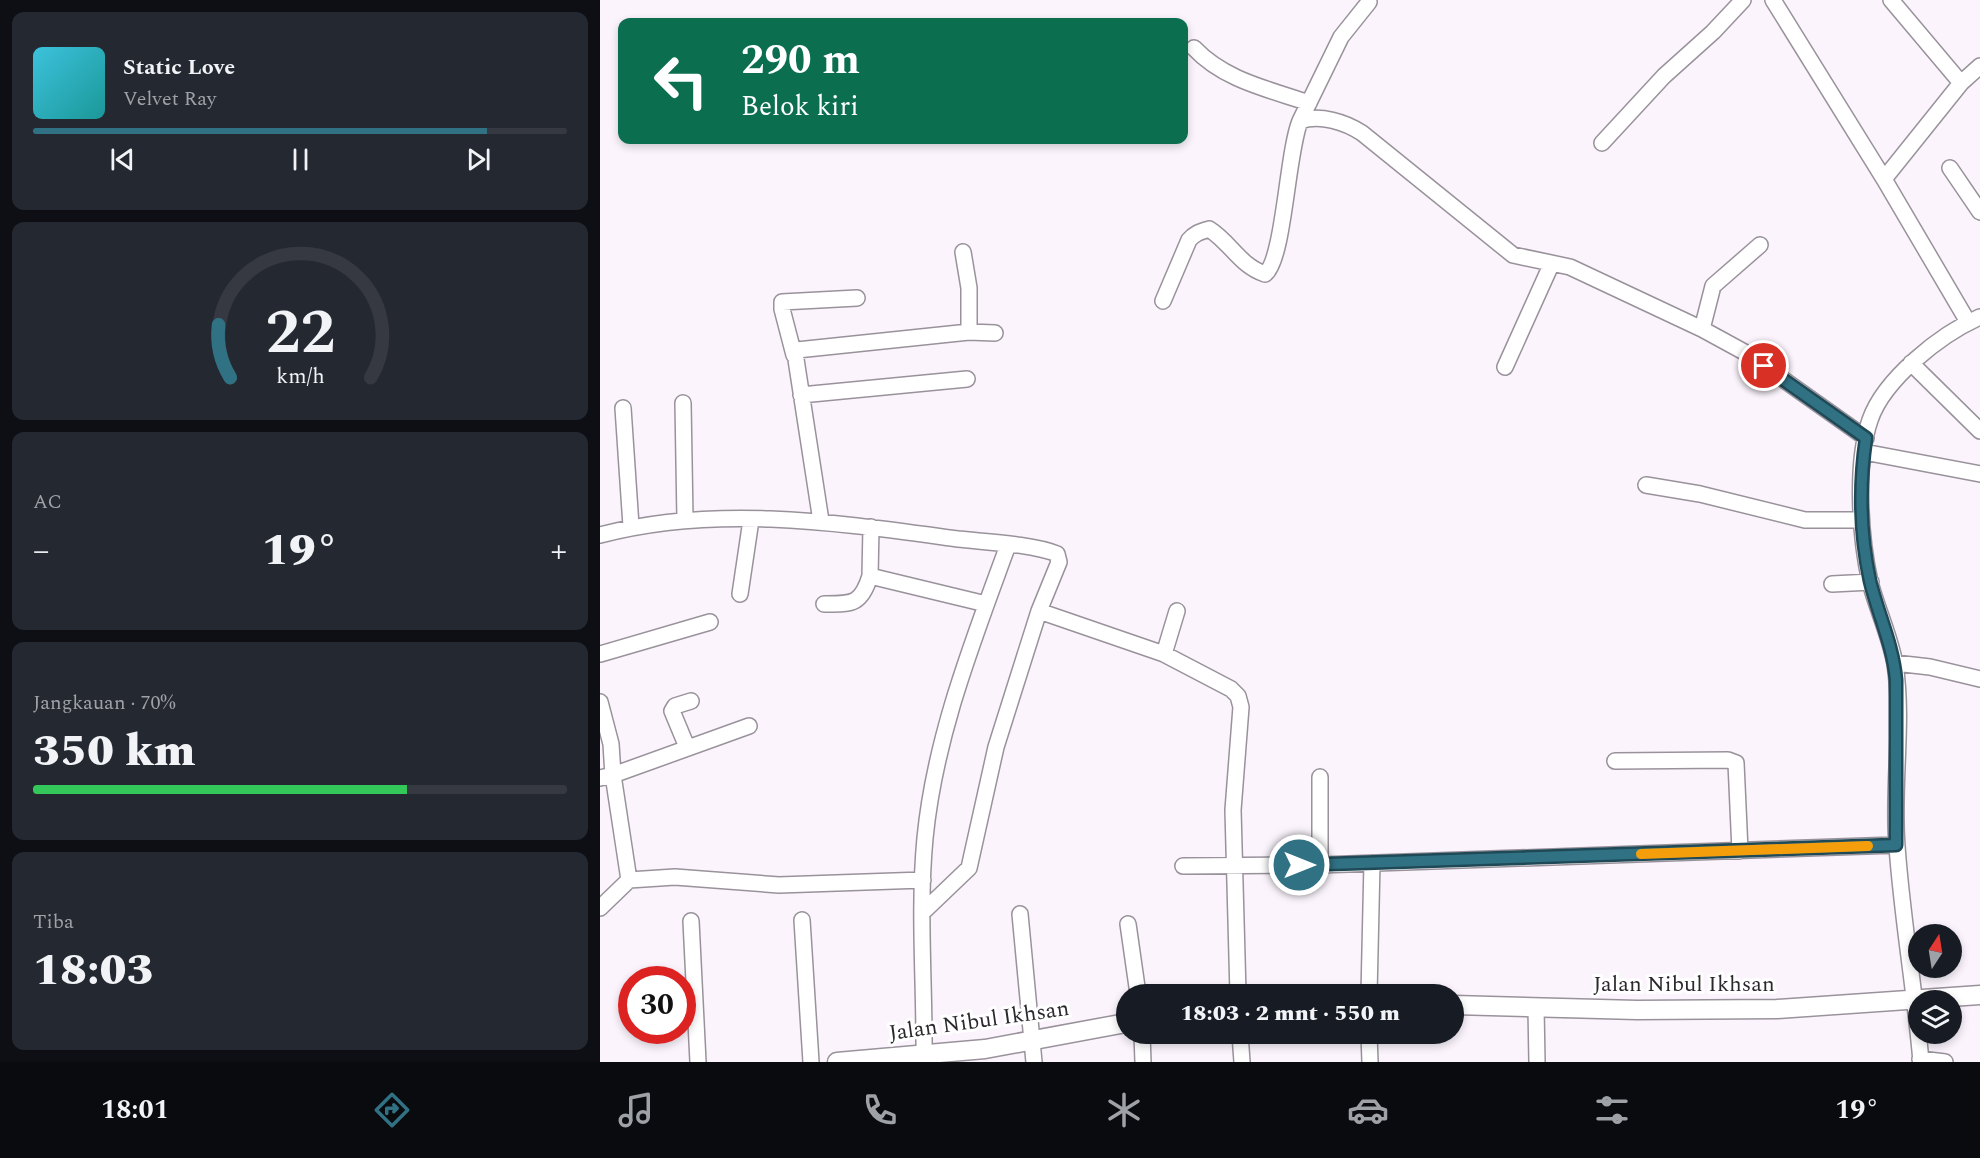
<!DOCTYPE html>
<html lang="id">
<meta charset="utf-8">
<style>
:root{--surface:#171b24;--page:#242831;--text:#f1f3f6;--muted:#9ea1a6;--line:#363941;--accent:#307184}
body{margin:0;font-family:Spectral,serif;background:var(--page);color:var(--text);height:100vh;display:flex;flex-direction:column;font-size:22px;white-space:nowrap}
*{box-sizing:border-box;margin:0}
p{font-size:20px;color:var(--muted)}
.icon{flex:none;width:33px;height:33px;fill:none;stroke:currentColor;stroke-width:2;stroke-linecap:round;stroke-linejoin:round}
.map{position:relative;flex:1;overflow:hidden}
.panel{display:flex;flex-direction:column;gap:12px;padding:12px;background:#0d0f14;width:600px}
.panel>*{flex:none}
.hud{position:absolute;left:18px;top:18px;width:570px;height:126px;border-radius:12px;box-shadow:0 3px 9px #0003;background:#0b6e4f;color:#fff;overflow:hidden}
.needle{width:39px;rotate:12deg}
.controls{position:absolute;left:1308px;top:924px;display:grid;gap:12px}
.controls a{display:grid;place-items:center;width:54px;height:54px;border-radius:50%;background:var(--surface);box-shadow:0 3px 9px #0003;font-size:30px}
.speed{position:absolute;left:18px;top:966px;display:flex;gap:12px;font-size:30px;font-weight:700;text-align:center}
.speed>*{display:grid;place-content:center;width:78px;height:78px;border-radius:50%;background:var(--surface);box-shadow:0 3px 9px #0003;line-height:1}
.speed .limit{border:9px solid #d22;background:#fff;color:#111}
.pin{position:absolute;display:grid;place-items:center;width:51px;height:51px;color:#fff;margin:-26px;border:3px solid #fff;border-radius:50%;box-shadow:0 2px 6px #0007}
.me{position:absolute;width:66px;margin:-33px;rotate:90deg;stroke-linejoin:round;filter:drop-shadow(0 0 4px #0008)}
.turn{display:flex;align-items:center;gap:21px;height:126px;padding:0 24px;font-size:27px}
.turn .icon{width:78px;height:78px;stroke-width:2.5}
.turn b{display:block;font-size:42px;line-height:51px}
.big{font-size:45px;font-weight:800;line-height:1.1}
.panel .card{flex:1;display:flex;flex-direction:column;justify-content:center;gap:9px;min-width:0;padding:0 21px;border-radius:12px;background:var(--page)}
.panel .dial{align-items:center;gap:0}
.dial svg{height:156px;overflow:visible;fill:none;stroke:var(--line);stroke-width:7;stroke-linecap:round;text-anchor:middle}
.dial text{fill:var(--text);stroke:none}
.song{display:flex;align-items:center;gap:18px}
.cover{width:72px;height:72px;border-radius:9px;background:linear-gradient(135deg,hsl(190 70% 55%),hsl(180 70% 35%))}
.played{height:6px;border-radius:3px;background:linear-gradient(90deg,var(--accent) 85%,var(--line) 85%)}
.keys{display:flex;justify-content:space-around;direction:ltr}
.heat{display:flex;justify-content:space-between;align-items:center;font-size:33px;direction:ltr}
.charge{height:9px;border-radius:4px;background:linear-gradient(90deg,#34c759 70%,var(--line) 0)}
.trip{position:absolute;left:516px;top:984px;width:348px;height:60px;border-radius:30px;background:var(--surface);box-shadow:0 3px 9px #0003;font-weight:800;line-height:60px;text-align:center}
.dock{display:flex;height:96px;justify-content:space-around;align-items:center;background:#090b0e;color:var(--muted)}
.dock .icon{width:42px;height:42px}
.dock .selected{color:var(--accent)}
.dock b{font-size:27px;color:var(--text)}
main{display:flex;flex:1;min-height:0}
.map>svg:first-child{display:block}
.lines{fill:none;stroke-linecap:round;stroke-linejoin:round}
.minor-casing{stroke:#99929b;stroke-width:18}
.tertiary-casing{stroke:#99929b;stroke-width:21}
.minor{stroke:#fff;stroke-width:15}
.tertiary{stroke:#fff;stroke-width:18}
.route-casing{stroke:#1f4956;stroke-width:15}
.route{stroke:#307184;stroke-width:10}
.slow{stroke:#f59e0b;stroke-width:10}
.labels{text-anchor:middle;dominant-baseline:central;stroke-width:6;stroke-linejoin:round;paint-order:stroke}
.street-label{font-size:22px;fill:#2c292d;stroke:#fff}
</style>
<main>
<section class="panel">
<div class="card">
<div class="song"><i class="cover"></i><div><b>Static Love</b><p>Velvet Ray</p></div></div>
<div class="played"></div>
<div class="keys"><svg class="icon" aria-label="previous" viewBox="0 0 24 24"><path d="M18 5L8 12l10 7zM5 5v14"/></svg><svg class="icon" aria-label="pause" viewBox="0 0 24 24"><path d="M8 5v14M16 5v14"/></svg><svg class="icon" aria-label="next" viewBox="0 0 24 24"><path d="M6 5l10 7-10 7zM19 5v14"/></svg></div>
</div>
<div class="card dial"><svg viewBox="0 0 100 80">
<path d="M14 69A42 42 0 1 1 86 69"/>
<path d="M14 69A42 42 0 0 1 8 42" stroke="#307184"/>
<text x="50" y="56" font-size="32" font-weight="700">22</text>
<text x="50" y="72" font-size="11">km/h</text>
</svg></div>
<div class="card"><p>AC</p>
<div class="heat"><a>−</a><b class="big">19°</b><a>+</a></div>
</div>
<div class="card"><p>Jangkauan · 70%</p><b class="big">350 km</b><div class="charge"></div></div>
<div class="card"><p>Tiba</p><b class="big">18:03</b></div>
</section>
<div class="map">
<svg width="1380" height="1062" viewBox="0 0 1380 1062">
<rect width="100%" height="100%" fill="#fbf4fd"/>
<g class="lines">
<defs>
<path id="minor" d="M1173 0 1284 179
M1291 0 1361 83
M594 48C624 80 668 89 709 103
M700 121 741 37 769 2
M1002 143 1064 76 1113 32 1143 0
M1350 168 1380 212
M563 301 589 240C595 233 600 232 609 229 630 242 640 266 665 274 684 260 687 153 700 121 720 114 745 122 762 133L913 255 970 267 1102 329 1113 286 1160 245
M1368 322 1284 179 1361 83 1380 66
M1102 329 1146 353 1266 438
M369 332 395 333
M194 355 182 309V302L257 298
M1311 363 1380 431
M905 367 951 265
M201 395 367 379
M83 403 85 519
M23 408 31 526
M1264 452 1380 474
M1046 485 1100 494 1205 520H1261
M221 521 195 353 197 350 369 332V288L363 252
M271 527 270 576 386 604
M0 535C117 504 240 523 358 539 385 542 433 544 457 554L459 562 439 611 396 747 369 868 323 912
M1232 584 1271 582
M140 594 151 520
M224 604C252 604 261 605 270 576
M439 611 564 654 631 689 638 696 641 707 633 810 638 994
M0 654 110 622
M564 654 577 611
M1295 663 1330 667 1380 679
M0 702 11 744 13 775 0 778
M149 726 13 775 29 880 75 877 179 885 323 880
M87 747 72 711 75 706 91 701
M1015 761 1128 760 1136 763 1140 851
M720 865V777
M583 866 720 865 1296 845
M0 908 29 880
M420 914 434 1062
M202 920 211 1062
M91 921 98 1062
M528 924 538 994
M769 994 772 863
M936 1008 937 1062
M542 1034 543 1062
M640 1034 642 1062
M769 1034 770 1062
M1320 1059 1345 1062
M324 1062C325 988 318 912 325 838 335 736 373 641 408 545
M1321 1062C1315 990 1302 918 1297 846 1292 786 1304 724 1295 664 1290 636 1277 609 1270 582 1260 537 1255 464 1270 420 1284 379 1341 334 1380 317"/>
<path id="tertiary" d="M854 1005 1037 1010 1177 1009 1380 995
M237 1062 385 1049 526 1023"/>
</defs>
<use href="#minor" class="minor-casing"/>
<use href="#tertiary" class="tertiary-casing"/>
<use href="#minor" class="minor"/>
<use href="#tertiary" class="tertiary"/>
</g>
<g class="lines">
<defs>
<path id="route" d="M699 865 1296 845V680C1293 645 1278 614 1270 581 1260 534 1259 485 1266 438L1164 366"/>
</defs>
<use href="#route" class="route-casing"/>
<use href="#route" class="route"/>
<path class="slow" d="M1041 854 1268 846"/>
</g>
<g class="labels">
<g class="street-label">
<text x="1084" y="984">Jalan Nibul Ikhsan</text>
<text transform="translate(379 1021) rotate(-8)">Jalan Nibul Ikhsan</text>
</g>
</g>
</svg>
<div class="controls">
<a><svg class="needle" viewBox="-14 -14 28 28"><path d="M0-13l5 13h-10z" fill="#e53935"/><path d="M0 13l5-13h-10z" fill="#9ea1a6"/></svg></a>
<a><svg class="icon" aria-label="layers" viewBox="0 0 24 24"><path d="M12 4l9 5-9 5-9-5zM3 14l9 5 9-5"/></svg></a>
</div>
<div class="speed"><div class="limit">30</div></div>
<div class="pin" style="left:1164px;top:366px;background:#d93025"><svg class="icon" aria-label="arrive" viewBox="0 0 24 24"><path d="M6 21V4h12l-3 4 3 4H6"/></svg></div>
<svg class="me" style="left:699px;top:865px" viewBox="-20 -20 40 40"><circle r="17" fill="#307184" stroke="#fff" stroke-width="3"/><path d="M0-11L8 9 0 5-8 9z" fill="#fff"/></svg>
<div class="trip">18:03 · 2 mnt · 550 m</div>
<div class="hud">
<div class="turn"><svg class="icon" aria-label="left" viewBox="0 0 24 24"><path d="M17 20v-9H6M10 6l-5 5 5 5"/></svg><div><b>290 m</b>Belok kiri</div></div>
</div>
</div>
</main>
<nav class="dock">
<b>18:01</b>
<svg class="icon selected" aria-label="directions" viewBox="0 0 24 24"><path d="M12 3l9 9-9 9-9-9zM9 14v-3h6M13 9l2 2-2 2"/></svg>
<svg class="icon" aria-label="music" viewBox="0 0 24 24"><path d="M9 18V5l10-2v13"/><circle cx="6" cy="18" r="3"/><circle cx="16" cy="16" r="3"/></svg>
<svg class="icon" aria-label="phone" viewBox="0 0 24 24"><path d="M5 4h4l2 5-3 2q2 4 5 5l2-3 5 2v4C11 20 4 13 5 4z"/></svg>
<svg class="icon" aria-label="climate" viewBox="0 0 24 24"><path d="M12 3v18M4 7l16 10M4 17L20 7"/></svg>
<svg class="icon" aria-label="car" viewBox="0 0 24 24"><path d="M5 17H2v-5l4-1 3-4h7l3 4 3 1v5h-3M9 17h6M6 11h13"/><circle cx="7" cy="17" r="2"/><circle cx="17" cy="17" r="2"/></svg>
<svg class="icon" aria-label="filters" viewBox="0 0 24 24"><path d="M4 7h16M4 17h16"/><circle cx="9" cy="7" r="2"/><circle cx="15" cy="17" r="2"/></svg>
<b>19°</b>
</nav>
